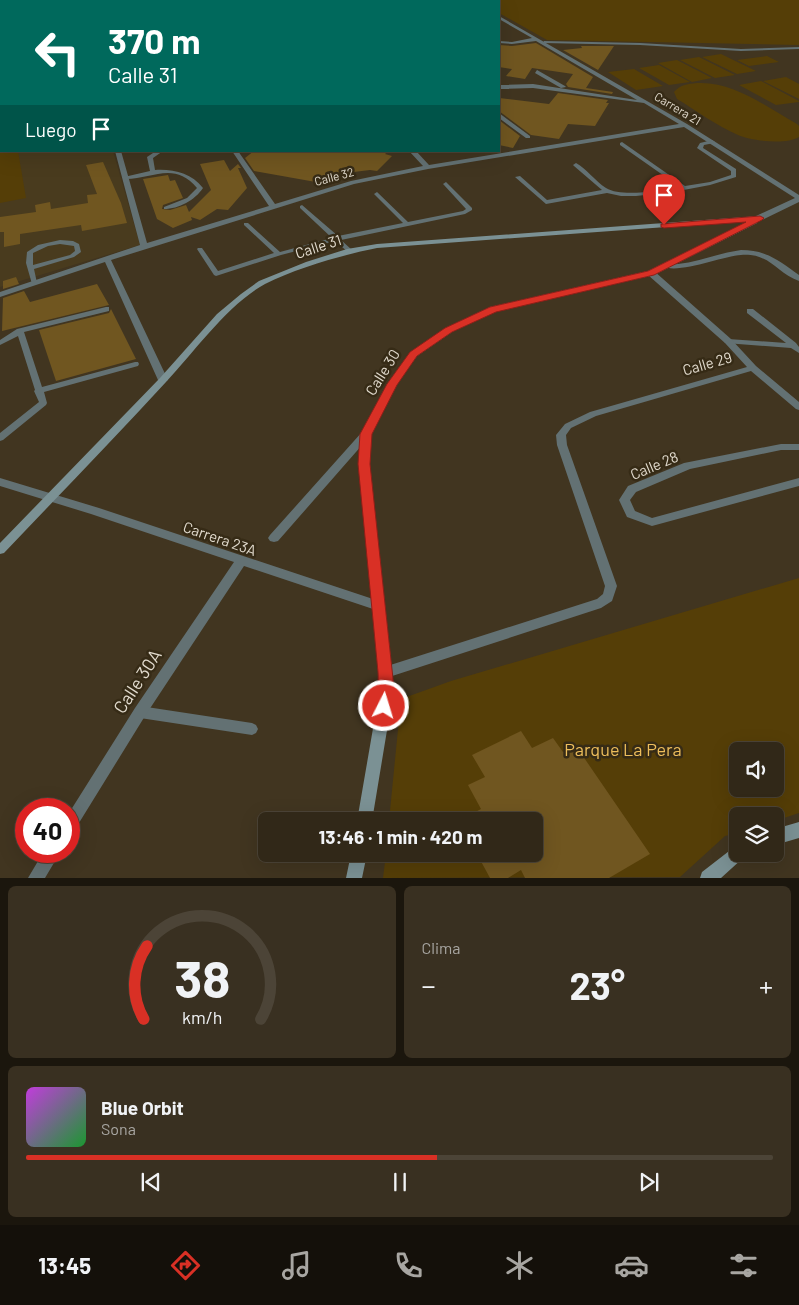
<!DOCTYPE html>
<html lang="es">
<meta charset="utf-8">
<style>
:root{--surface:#312818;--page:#393021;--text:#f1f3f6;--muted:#a8a6a2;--line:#4c4437;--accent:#d93025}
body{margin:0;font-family:Barlow,sans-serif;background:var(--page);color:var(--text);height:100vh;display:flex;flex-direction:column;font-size:19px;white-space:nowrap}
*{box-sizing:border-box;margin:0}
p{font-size:16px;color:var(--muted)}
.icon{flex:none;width:28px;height:28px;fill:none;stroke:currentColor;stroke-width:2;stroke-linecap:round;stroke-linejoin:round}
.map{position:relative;height:878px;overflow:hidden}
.drawer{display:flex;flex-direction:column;gap:8px;padding:8px;background:#1b160d;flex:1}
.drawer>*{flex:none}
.hud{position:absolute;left:0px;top:0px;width:500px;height:152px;box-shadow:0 5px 20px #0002,0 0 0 1px var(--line);background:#00695c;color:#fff;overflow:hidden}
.tools{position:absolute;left:729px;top:742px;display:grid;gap:10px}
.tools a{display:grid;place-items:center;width:55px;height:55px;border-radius:8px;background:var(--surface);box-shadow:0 5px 20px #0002,0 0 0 1px var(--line);font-size:25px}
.speed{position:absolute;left:15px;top:798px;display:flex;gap:10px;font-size:25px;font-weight:700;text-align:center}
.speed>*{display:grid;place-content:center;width:65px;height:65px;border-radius:50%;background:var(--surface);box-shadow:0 5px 20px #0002,0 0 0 1px var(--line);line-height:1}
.speed .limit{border:8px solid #d22;background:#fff;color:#111}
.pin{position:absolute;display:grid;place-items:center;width:42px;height:42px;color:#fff;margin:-51px -21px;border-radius:50% 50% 50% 0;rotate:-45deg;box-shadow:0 0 5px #0007}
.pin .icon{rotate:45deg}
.me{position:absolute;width:55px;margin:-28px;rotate:5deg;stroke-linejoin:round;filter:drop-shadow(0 0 4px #0008)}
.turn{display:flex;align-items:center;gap:18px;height:105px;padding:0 25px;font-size:22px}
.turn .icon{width:65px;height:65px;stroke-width:2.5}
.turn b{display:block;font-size:35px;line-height:42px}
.then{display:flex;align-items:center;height:48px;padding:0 25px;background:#0003;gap:10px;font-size:19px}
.big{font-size:38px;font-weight:700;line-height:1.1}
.drawer .card{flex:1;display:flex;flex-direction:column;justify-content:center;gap:8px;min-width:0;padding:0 18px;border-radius:8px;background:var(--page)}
.drawer .dial{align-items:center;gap:0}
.dial svg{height:130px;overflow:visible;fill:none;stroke:var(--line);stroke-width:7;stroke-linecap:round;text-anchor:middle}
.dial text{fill:var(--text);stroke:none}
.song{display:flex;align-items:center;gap:15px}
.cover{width:60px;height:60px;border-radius:8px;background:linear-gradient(135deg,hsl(290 70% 55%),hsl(130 70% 35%))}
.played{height:5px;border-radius:2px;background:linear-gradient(90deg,var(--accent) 55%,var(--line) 55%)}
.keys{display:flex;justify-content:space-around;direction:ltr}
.heat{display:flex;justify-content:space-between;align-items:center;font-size:28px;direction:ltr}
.drawer .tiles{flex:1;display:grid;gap:8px;grid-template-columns:1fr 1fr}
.card:last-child{grid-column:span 2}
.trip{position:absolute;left:258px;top:812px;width:285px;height:50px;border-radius:8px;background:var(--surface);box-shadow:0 5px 20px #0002,0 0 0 1px var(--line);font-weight:700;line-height:50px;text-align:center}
.menu{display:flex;height:80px;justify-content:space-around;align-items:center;background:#14100a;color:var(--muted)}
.menu .icon{width:35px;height:35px}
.menu .on{color:var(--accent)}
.menu b{font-size:22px;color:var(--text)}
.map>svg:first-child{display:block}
.built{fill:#493b1e}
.green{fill:#553e07;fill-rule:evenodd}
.building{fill:#705620}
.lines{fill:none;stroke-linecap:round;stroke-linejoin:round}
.lane{fill:#637173;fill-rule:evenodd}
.street{fill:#637173;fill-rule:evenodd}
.secondary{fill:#7b9194;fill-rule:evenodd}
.highway{fill:#9dc0c4;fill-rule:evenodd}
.route{fill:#d93025;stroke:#8d1f18}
.labels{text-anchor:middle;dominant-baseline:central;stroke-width:5;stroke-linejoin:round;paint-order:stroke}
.far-street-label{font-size:12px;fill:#e2dbce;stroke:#362b16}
.street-label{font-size:15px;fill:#e2dbce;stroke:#362b16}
.near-street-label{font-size:18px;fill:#e2dbce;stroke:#362b16}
.near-park-label{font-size:18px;fill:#edbd5b;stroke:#362b16}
</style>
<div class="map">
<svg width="799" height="878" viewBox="0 0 799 878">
<rect width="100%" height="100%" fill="#413520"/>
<path class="built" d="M0 137 1 151H113L140 245 0 287Z"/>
<path class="green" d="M472 0H799V45L547 40 499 13V1Z
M721 54 756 71 737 74 702 57Z
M767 56 779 62 749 66 737 60Z
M699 57 735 75 715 78 680 60Z
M677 60 712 78 692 82 658 63Z
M659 65 690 82 669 85 639 68Z
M634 69 663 86 636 90 608 72Z
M786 77 799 84V99L763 81Z
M761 81 799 101V102L776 105 739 85Z
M697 83C734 81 766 107 797 124L799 126V137C787 145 751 141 738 135 717 126 697 111 677 99L674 92C680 85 687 84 697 83Z
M0 151H18L26 198 0 203Z
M799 578V813L775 821V816H738L737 833 725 836 680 877 383 878 386 854H534V821H389L401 699 451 681ZM738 751H775V789H738Z"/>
<path class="building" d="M536 43 593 77 586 88 613 92 612 94 568 87 566 84 573 74 532 68 525 79 506 76 512 69 499 67V45L512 46Z
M581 46H614L598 70 563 50 582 48Z
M558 93 608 100 606 103H609L595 126 568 124 559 139 531 135 499 111V98L549 104Z
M499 120 520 136 513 148 499 145Z
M254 151H388L385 154 392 156 377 171 370 170 337 174 327 184 254 171 245 158Z
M224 160 230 171 238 164 241 168H238L247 188 228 210 217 209 200 220 191 217 192 220 173 228 157 219 143 179 168 175 170 181 175 180 183 198 163 205 162 209 170 210 186 205 189 212 211 190 200 164Z
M103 162 121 203 127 223 82 231 81 225 20 234V244L4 247V232H0V217L36 212 35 205 50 202 51 209 88 203 87 195 97 194 86 165Z
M16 277 19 284 3 289V281Z
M97 284 109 305 2 331 3 298 24 291 30 302Z
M111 309 136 359 56 381 39 330 109 313Z
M521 731 532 748 553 738 563 752 576 746 650 854 609 878H525L521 870 508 878H490L477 854H534V821H458L481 809 468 785 485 777 472 755Z"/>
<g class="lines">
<path class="lane" d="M319 0H324L325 1H321Z
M388 0H393L394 1H390Z
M0 24H1V26H0Z
M544 41 640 43 741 49 799 47V49L741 51 640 45 543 43Z
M712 140 715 142 714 143 704 145 703 148 736 169V177L710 185 673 192 636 196H621L607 193 546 204 515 177 520 176 547 200 602 190 574 166 573 165 576 163C587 169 595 181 606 188 623 198 660 190 680 187L620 145V143L622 142 685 186 710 182 731 175V171L697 148 700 143Z
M0 142H1V146H0Z
M156 151H163L153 158 155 170C174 169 191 173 203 188 195 200 179 209 164 209V207L187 198 197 188C174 160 151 180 124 179V177L150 171 147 157Z
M446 182 472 208V210L465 214 341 240 352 250V252H348L335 241 281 255 216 276 214 275 197 249 198 248H202L218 271 274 253 244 225V223H248L280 252 332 238 300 208V206L302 205 338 236 403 223 374 194 377 192 408 222 463 211 466 209 444 185 443 184Z
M60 240 73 241 79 244 81 252 74 257 34 269 37 283 34 285 32 284 26 263 27 252 38 245ZM60 244 74 246 75 251 70 255 33 265V253L48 246Z
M106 307H109V311L24 332 42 387 135 362H138L139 364 138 366 44 392 47 403 46 405 3 440 0 441V433L39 402 34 391 35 390 18 336 0 345V340L17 329Z
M747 309H753L796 343 799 347V353L791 348 725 343 724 341 728 339 786 343 747 313Z
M140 706 252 723 256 725 258 729 256 733 252 735 140 718 136 716 134 712 136 708Z"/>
<path class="street" d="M307 0H312L313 1H308Z
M466 0H471L472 1H467Z
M499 16 687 124 799 195V202L762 220H756V216L795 198 684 127 428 169 354 184 111 260 168 380 163 383 158 380 105 262 0 297V292L140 245 115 151H121L147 243 269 206 232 151H238L275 204 351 181 423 166 409 151H416L429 165 679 124 644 103 533 88 499 89V85L533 84 637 100 536 41 512 44 499 43V41L512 42 532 38 499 19Z
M537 70 565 86 566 87 561 88 535 73Z
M499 113 530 136V138H526L499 118Z
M0 132H1V136H0Z
M741 250C767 250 779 261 799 275V281C776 273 771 253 741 255 723 256 676 275 663 266 668 263 672 265 678 264 698 262 719 253 741 250Z
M648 271H654L731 339 756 366 799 402V410L796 409 751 371 596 416 571 428 566 435 567 445 617 586 612 601 601 608 386 678 381 676 379 672 381 668 597 599 603 594 605 586 557 445 556 435 565 424 590 412 747 367 725 343 648 275Z
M366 431 370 432 371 434 370 436 278 541 274 542 270 541 268 538 270 535 362 432Z
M781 444H799V450H781L690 469 636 492 630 500 635 511 652 518 799 478V486L652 526 627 517 619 500 628 486 684 463Z
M0 478 99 508 379 601 383 602 385 606 383 610 379 611 244 566 145 716 74 831 69 834V813L135 708 234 562 91 514 0 486Z
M44 851H61L45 878H28Z"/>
<path class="secondary" d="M759 216 763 218 757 220V223L654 275 496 311 452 332 417 356 396 385 371 434 369 464 394 688 372 821H357L380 688 359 464 361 434 387 384 411 352 446 328 490 307 648 271 749 221 377 248C342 255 297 268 265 284 228 304 195 351 166 382 113 440 58 496 4 553L0 554V543L160 378 217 314 241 294 259 281 306 262 347 249 377 244Z
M799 822V838L775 845V829Z
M738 845V854H745L743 858 721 878H700L702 872 733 848Z
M351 854H367L362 878H346Z"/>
<path class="highway" d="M0 14H1V18H0Z"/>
</g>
<path class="route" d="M760 216 764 218 762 220 654 275 496 312 452 332 417 356 397 385 372 434 370 464 394 688 390 711 384 713 379 711C375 704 379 682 378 672L358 464 360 434 387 384 410 352 445 328 490 307 648 271 746 222 664 228 661 227V224Z"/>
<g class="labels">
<g class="far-street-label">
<text transform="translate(678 108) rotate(31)">Carrera 21</text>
<text transform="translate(334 176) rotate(-15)">Calle 32</text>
</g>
<g class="street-label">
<text transform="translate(318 246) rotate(-18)">Calle 31</text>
<text transform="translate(707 363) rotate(-16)">Calle 29</text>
<text transform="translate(382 372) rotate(-58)">Calle 30</text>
<text transform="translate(654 465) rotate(-23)">Calle 28</text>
<text transform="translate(220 538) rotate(19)">Carrera 23A</text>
</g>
<g class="near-street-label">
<text transform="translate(137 681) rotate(-57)">Calle 30A</text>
</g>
<g class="near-park-label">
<text x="623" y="749">Parque La Pera</text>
</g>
</g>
</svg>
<div class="tools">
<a><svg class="icon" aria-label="sound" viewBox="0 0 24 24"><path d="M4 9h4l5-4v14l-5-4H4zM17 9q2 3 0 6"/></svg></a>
<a><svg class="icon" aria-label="layers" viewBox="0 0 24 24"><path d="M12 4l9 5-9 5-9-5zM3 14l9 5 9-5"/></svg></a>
</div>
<div class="speed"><div class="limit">40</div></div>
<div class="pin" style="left:664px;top:225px;background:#d93025"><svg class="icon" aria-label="arrive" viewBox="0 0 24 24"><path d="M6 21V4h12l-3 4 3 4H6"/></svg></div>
<svg class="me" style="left:384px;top:706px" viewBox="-20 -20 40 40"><circle r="17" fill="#d93025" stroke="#fff" stroke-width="3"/><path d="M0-11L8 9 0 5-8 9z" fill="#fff"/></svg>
<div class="trip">13:46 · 1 min · 420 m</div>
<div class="hud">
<div class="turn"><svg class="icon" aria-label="left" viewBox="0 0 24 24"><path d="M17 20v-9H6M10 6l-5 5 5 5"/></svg><div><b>370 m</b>Calle 31</div></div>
<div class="then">Luego<svg class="icon" aria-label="arrive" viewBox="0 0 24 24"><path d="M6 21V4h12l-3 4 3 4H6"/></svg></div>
</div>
</div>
<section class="drawer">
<div class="tiles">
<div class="card dial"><svg viewBox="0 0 100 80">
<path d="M14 69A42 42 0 1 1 86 69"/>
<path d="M14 69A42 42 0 0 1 16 24" stroke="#d93025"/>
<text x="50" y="56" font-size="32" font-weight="700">38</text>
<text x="50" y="72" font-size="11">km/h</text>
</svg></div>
<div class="card"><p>Clima</p>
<div class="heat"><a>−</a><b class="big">23°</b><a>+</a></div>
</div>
<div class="card">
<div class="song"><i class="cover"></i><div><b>Blue Orbit</b><p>Sona</p></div></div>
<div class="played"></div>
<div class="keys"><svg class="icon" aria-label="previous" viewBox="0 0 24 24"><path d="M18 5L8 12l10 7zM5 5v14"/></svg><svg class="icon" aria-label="pause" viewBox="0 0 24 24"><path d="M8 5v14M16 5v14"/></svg><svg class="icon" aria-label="next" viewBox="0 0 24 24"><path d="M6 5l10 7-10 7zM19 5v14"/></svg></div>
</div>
</div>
</section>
<nav class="menu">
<b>13:45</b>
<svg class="icon on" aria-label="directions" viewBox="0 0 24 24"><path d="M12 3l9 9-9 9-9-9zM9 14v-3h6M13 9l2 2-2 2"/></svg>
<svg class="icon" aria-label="music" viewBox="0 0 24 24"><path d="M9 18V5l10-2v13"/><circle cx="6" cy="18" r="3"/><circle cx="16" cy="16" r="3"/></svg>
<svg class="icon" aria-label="phone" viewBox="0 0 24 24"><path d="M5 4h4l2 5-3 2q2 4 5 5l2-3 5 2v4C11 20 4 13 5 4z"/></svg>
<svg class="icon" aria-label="climate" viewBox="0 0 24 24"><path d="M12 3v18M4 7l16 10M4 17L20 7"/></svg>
<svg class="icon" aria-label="car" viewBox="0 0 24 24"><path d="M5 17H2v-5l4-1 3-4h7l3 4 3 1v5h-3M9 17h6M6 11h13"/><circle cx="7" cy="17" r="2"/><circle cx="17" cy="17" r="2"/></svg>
<svg class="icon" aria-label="filters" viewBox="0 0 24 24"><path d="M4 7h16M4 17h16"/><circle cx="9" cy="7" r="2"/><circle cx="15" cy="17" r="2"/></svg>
</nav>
